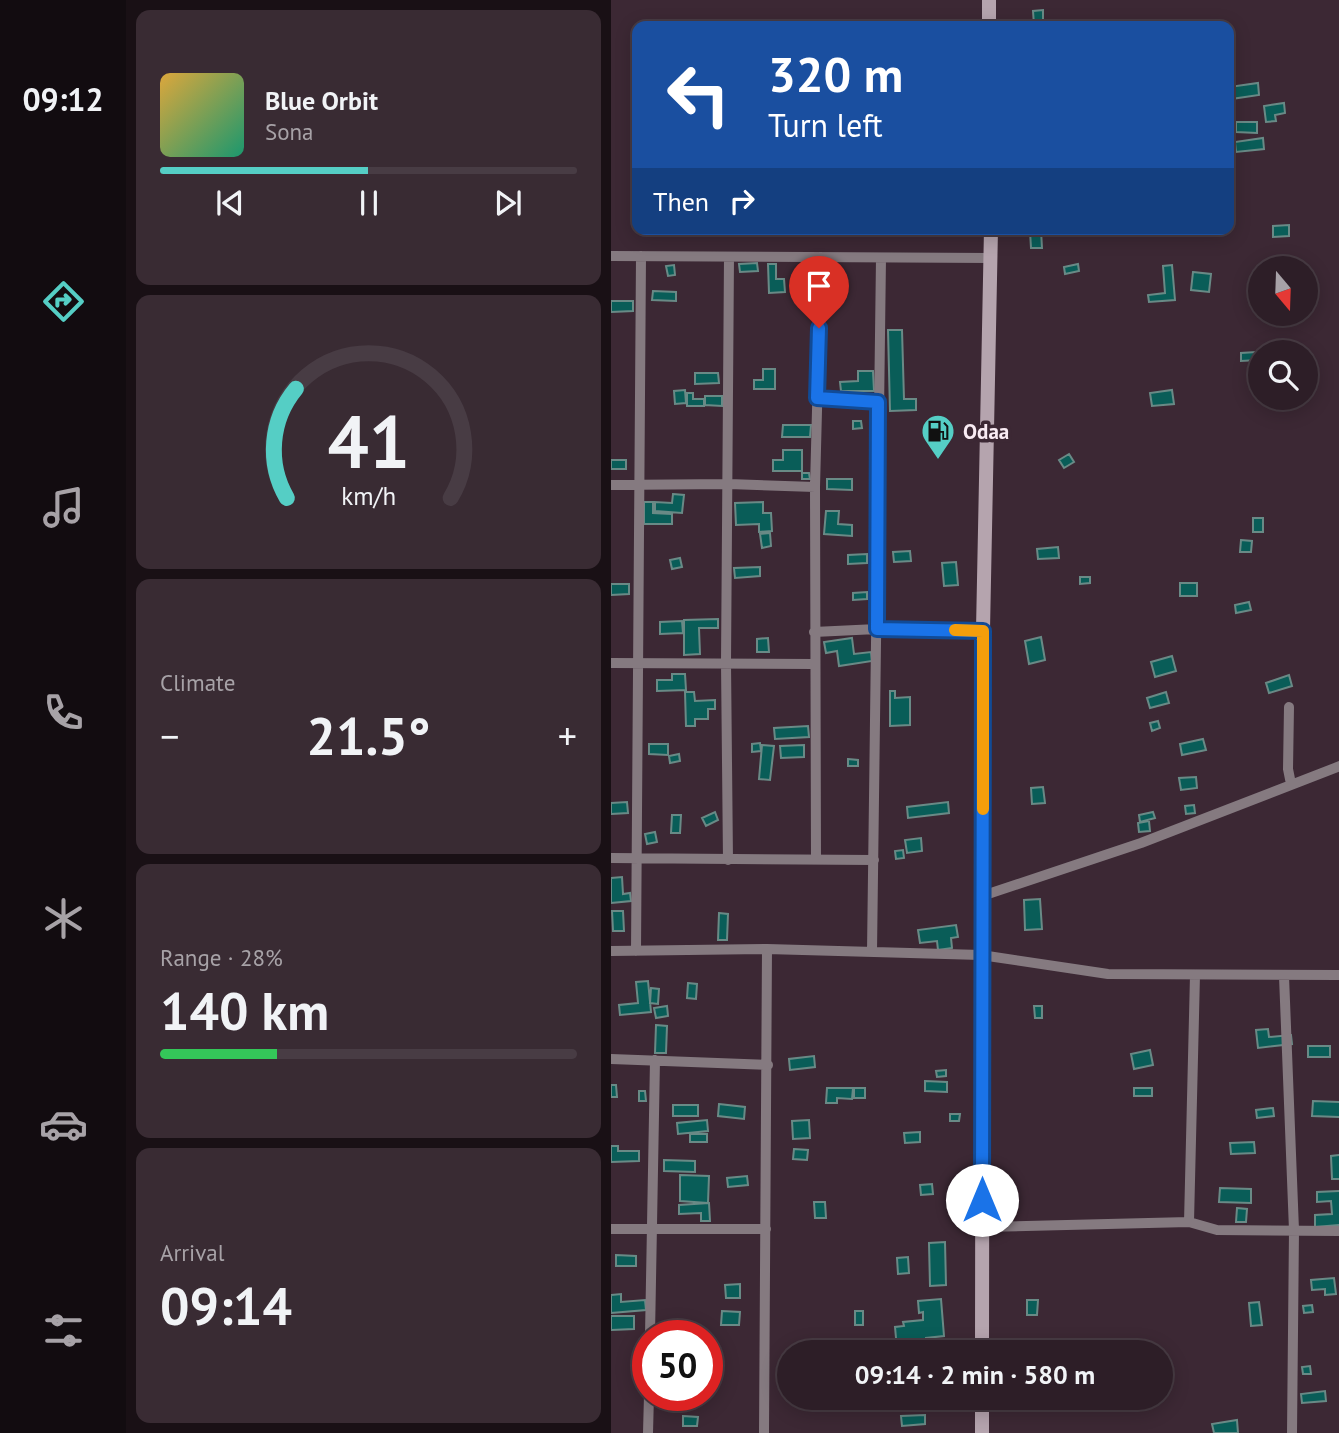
<!DOCTYPE html>
<meta charset="utf-8">
<style>
:root{--surface:#2d1e27;--page:#392b33;--text:#f1f3f6;--muted:#a7a2a7;--line:#483c44;--accent:#55cec5}
body{margin:0;font-family:"PT Sans",sans-serif;background:var(--page);color:var(--text);height:100vh;display:flex;flex-direction:column;font-size:26px;white-space:nowrap}
*{box-sizing:border-box;margin:0}
p{font-size:23px;color:var(--muted)}
.icon{flex:none;width:38px;height:38px;fill:none;stroke:currentColor;stroke-width:2;stroke-linecap:round;stroke-linejoin:round}
.map{position:relative;flex:1;overflow:hidden}
.sheet{display:flex;flex-direction:column;gap:10px;padding:10px;background:#191015;width:485px}
.sheet>*{flex:none}
.hud{position:absolute;left:21px;top:21px;width:602px;height:214px;border-radius:14px;box-shadow:0 4px 18px #0003,0 0 0 2px var(--line);background:#1a4fa0;color:#fff;overflow:hidden}
.needle{width:46px;rotate:161deg}
.tools{position:absolute;left:637px;top:256px;display:grid;gap:14px}
.tools a{display:grid;place-items:center;width:70px;height:70px;border-radius:50%;background:var(--surface);box-shadow:0 4px 18px #0003,0 0 0 2px var(--line);font-size:35px}
.speed{position:absolute;left:21px;top:1320px;display:flex;gap:14px;font-size:35px;font-weight:700;text-align:center}
.speed>*{display:grid;place-content:center;width:91px;height:91px;border-radius:50%;background:var(--surface);box-shadow:0 4px 18px #0003,0 0 0 2px var(--line);line-height:1}
.speed .limit{border:10px solid #d22;background:#fff;color:#111}
.pin{position:absolute;display:grid;place-items:center;width:60px;height:60px;color:#fff;margin:-72px -30px;border-radius:50% 50% 50% 0;rotate:-45deg;box-shadow:0 0 7px #0007}
.pin .icon{rotate:45deg}
.me{position:absolute;width:77px;margin:-38px;rotate:0deg;stroke-linejoin:round;filter:drop-shadow(0 0 5px #0008)}
.turn{display:flex;align-items:center;gap:24px;height:147px;padding:0 21px;font-size:32px}
.turn .icon{width:91px;height:91px;stroke-width:2.5}
.turn b{display:block;font-size:49px;line-height:60px}
.then{display:flex;align-items:center;height:66px;padding:0 21px;background:#0003;gap:14px;font-size:26px}
.big{font-size:52px;font-weight:700;line-height:1.1}
.sheet .card{flex:1;display:flex;flex-direction:column;justify-content:center;gap:10px;min-width:0;padding:0 24px;border-radius:14px;background:var(--page)}
.sheet .dial{align-items:center;gap:0}
.dial svg{height:182px;overflow:visible;fill:none;stroke:var(--line);stroke-width:7;stroke-linecap:round;text-anchor:middle}
.dial text{fill:var(--text);stroke:none}
.song{display:flex;align-items:center;gap:21px}
.cover{width:84px;height:84px;border-radius:10px;background:linear-gradient(135deg,hsl(40 70% 55%),hsl(160 70% 35%))}
.played{height:7px;border-radius:4px;background:linear-gradient(90deg,var(--accent) 50%,var(--line) 50%)}
.keys{display:flex;justify-content:space-around;direction:ltr}
.heat{display:flex;justify-content:space-between;align-items:center;font-size:38px;direction:ltr}
.charge{height:10px;border-radius:5px;background:linear-gradient(90deg,#34c759 28%,var(--line) 0)}
.trip{position:absolute;left:166px;top:1340px;width:396px;height:70px;border-radius:35px;background:var(--surface);box-shadow:0 4px 18px #0003,0 0 0 2px var(--line);font-weight:700;line-height:70px;text-align:center}
main{display:flex;flex:1;min-height:0}
.tab-bar{display:flex;flex-direction:column;width:126px;justify-content:space-around;align-items:center;background:#120c10;color:var(--muted)}
.tab-bar .icon{width:49px;height:49px}
.tab-bar .active{color:var(--accent)}
.tab-bar b{font-size:32px;color:var(--text)}
.map>svg:first-child{display:block}
.building{fill:#095d58;stroke:#698a86;stroke-width:2}
.lines{fill:none;stroke-linecap:round;stroke-linejoin:round}
.minor{stroke:#857a80;stroke-width:10}
.secondary{stroke:#b5a4ae;stroke-width:14}
.route-casing{stroke:#114b97;stroke-width:18}
.route{stroke:#1a73e8;stroke-width:12}
.slow{stroke:#f59e0b;stroke-width:12}
.labels{text-anchor:middle;dominant-baseline:central;stroke-width:7;stroke-linejoin:round;paint-order:stroke}
.poi-label{font-size:21px;font-weight:bold;fill:#f9ebf3;stroke:#3c2834;text-anchor:start}
</style>
<main>
<nav class="tab-bar">
<b>09:12</b>
<svg class="icon active" aria-label="directions" viewBox="0 0 24 24"><path d="M12 3l9 9-9 9-9-9zM9 14v-3h6M13 9l2 2-2 2"/></svg>
<svg class="icon" aria-label="music" viewBox="0 0 24 24"><path d="M9 18V5l10-2v13"/><circle cx="6" cy="18" r="3"/><circle cx="16" cy="16" r="3"/></svg>
<svg class="icon" aria-label="phone" viewBox="0 0 24 24"><path d="M5 4h4l2 5-3 2q2 4 5 5l2-3 5 2v4C11 20 4 13 5 4z"/></svg>
<svg class="icon" aria-label="climate" viewBox="0 0 24 24"><path d="M12 3v18M4 7l16 10M4 17L20 7"/></svg>
<svg class="icon" aria-label="car" viewBox="0 0 24 24"><path d="M5 17H2v-5l4-1 3-4h7l3 4 3 1v5h-3M9 17h6M6 11h13"/><circle cx="7" cy="17" r="2"/><circle cx="17" cy="17" r="2"/></svg>
<svg class="icon" aria-label="filters" viewBox="0 0 24 24"><path d="M4 7h16M4 17h16"/><circle cx="9" cy="7" r="2"/><circle cx="15" cy="17" r="2"/></svg>
</nav>
<section class="sheet">
<div class="card">
<div class="song"><i class="cover"></i><div><b>Blue Orbit</b><p>Sona</p></div></div>
<div class="played"></div>
<div class="keys"><svg class="icon" aria-label="previous" viewBox="0 0 24 24"><path d="M18 5L8 12l10 7zM5 5v14"/></svg><svg class="icon" aria-label="pause" viewBox="0 0 24 24"><path d="M8 5v14M16 5v14"/></svg><svg class="icon" aria-label="next" viewBox="0 0 24 24"><path d="M6 5l10 7-10 7zM19 5v14"/></svg></div>
</div>
<div class="card dial"><svg viewBox="0 0 100 80">
<path d="M14 69A42 42 0 1 1 86 69"/>
<path d="M14 69A42 42 0 0 1 18 21" stroke="#55cec5"/>
<text x="50" y="56" font-size="32" font-weight="700">41</text>
<text x="50" y="72" font-size="11">km/h</text>
</svg></div>
<div class="card"><p>Climate</p>
<div class="heat"><a>−</a><b class="big">21.5°</b><a>+</a></div>
</div>
<div class="card"><p>Range · 28%</p><b class="big">140 km</b><div class="charge"></div></div>
<div class="card"><p>Arrival</p><b class="big">09:14</b></div>
</section>
<div class="map">
<svg width="729" height="1433" viewBox="0 0 729 1433">
<rect width="100%" height="100%" fill="#3c2834"/>
<path class="building" d="M432 10V24L423 25 422 11Z
M647 83 648 95 620 99 618 87Z
M673 103 674 113 664 115 665 121 655 122 653 106Z
M625 122H646V133L625 132Z
M652 138 653 149 625 152 624 142Z
M678 225V236L662 237V226Z
M430 230 431 248H420L419 231Z
M146 263 147 271 129 272 128 264Z
M157 264H165V279H173L174 292 158 293Z
M467 264 468 271 454 274 453 267Z
M63 265 64 275 57 276 55 266Z
M561 265 564 300 538 302 537 295 554 293 552 266Z
M582 272 600 274 598 292 580 290Z
M226 284 227 298H219L218 285Z
M42 291 65 292V301L41 300Z
M0 301H22V311L0 312Z
M277 330H291L293 399H305V410L279 411Z
M645 352 646 360 630 361V353Z
M152 369H164V389H143V380H152Z
M247 371H262L263 391H230L229 382 247 381Z
M84 373H107L108 383 84 384Z
M74 390 75 403 64 404 63 391Z
M561 390 563 404 541 406 539 393Z
M76 393H82V399H93V406H76Z
M94 396H111V406L94 405Z
M242 421H250L251 428 242 429Z
M172 425H200L199 437H171Z
M172 450H191V471H162V460H172Z
M458 454 463 462 453 468 448 460Z
M0 460H15V469H0Z
M191 473H198L199 479H191Z
M216 479H241V490L216 489Z
M62 494 73 495 71 513 44 511V502L61 503Z
M33 502H42V513L61 514V524H33Z
M152 502V513H160L161 531 148 532V524L125 525 124 503Z
M215 511H228L227 524 241 525V536L213 534Z
M642 518H652V532H642Z
M159 533 160 546 151 548 149 534Z
M630 540 641 541 640 552H629Z
M447 547 448 558 427 559 426 549Z
M299 551 300 561 283 562 282 552Z
M256 554V563L237 564V555Z
M69 558 71 567 61 569 59 560Z
M345 562 347 585 333 586 331 563Z
M149 567V576L124 578 123 568Z
M469 577H479V583L469 584Z
M569 583H586V596H569Z
M0 584H18V594L0 595Z
M256 592V599L242 600V593Z
M638 602 640 610 625 613 624 605Z
M107 619V628H88L89 654 73 655V620Z
M71 621 72 633 49 634V622Z
M430 637 434 660 418 664 414 641Z
M157 638 158 652H146V639Z
M241 638 243 654 260 652 261 661 228 666 226 651 215 653 213 642Z
M561 656 565 671 544 677 540 662Z
M61 674H74L75 690 46 691V680H61Z
M678 675 681 686 658 693 655 683Z
M279 691H284V698L299 697V725L279 726Z
M74 692H83L84 701 104 700V709H97V719H84V726H75Z
M555 692 558 703 539 708 536 698Z
M547 721 549 728 541 731 539 723Z
M197 726 198 737 164 739 163 728Z
M592 739 595 750 571 755 569 744Z
M149 743 150 751 141 752V744Z
M38 744H57V755L38 754Z
M151 745 163 746 159 780 148 779Z
M193 745V757L170 758 169 746Z
M68 754 69 761 59 763 58 756Z
M237 759 247 760V766H237Z
M585 777 586 788 570 790 568 778Z
M432 787 434 803 421 804 420 788Z
M16 802 17 813 0 814V803Z
M337 802 338 813 297 818 296 807Z
M583 805 584 813 575 814 574 806Z
M104 812 107 820 95 826 91 818Z
M542 812 544 818 529 822 528 815Z
M61 815H70L69 833H60Z
M538 821 539 831 528 832 527 823Z
M44 832 46 842 36 844 34 834Z
M310 838 311 851 296 853 294 840Z
M292 850 293 858 285 859 284 851Z
M11 877 12 894 19 893 20 901 0 903V878Z
M429 899 431 929 414 930 413 900Z
M1 911H12L13 931H2Z
M108 913 117 914 116 940H107Z
M345 925 347 937 340 938 341 948 327 950 326 941 309 943 307 930Z
M37 981 40 1012 9 1015 8 1005 27 1003 25 982Z
M77 983 86 984 85 999 76 998Z
M40 988 48 989 47 1004 39 1003Z
M56 1006 57 1016 45 1018 43 1008Z
M423 1006H431V1018H424Z
M45 1025 56 1026 55 1053H44Z
M657 1029 658 1037 680 1035 681 1044 647 1048 645 1030Z
M697 1046H719V1057H697Z
M539 1050 542 1065 523 1069 520 1054Z
M203 1056 204 1067 179 1070 178 1059Z
M335 1070V1076L326 1077 325 1071Z
M314 1081 336 1082V1092L314 1091Z
M0 1085H5L6 1097H0Z
M216 1088H242L241 1099 226 1098V1103H215Z
M243 1088H254V1098H243Z
M523 1088H541V1096H523Z
M28 1091H34L35 1101H28Z
M702 1101 729 1102V1117L701 1116Z
M108 1104 134 1107 133 1119 107 1116Z
M62 1105H87V1116H62Z
M662 1108 663 1116 646 1118 645 1110Z
M339 1114H349L348 1121H339Z
M96 1120 97 1131 67 1134 66 1123Z
M198 1120 199 1138 182 1139 181 1121Z
M309 1132V1142L294 1143 293 1133Z
M79 1134H96V1142H79Z
M643 1142 644 1153 620 1154 619 1143Z
M0 1146H7V1151H28V1161L0 1162Z
M183 1149 197 1150 196 1160 182 1159Z
M729 1155V1179H721L720 1156Z
M53 1160 84 1161V1172L53 1171Z
M69 1175 98 1176 97 1203 69 1201Z
M136 1176 137 1185 117 1187 116 1178Z
M321 1184 322 1194 310 1195 309 1185Z
M609 1188 640 1189V1203L608 1202Z
M729 1191V1225L704 1227V1215L721 1214 720 1201 706 1202V1192Z
M203 1202H214L215 1218H204Z
M98 1203 99 1221H90V1213L68 1214V1205Z
M626 1208 636 1209 635 1222H625Z
M334 1242 335 1285 319 1286 318 1243Z
M5 1255 25 1256V1266H5Z
M297 1257 298 1273 287 1274 286 1258Z
M723 1278 725 1294 714 1295V1289L701 1290 700 1280Z
M129 1284V1298H115L114 1285Z
M10 1294V1302L34 1300 35 1310 0 1313V1295Z
M330 1299 333 1336 315 1338V1346L286 1349 284 1327 293 1326 292 1322 312 1320V1312L308 1313 307 1301Z
M416 1300H427L426 1315H416Z
M648 1302 651 1325 640 1326 638 1303Z
M701 1305 702 1312 693 1313 692 1306Z
M111 1311 129 1312 128 1325H110Z
M244 1311H252V1325H244Z
M0 1316H23V1329L0 1330Z
M699 1366 700 1374H692L691 1367Z
M714 1391 715 1401 691 1403 690 1394Z
M314 1415V1424L291 1426 290 1416Z
M72 1416 87 1417 86 1426H72Z
M626 1420 627 1433H603L601 1424Z"/>
<g class="lines">
<path class="minor" d="M0 256 380 258
M206 398 267 403
M0 485 118 484 204 487
M203 632 266 629 372 630
M0 663 203 664
M678 707 677 769 680 784
M0 858 263 860
M205 859 204 487 210 257
M117 860 115 663 118 257
M371 896 530 843 729 766
M0 951 156 949 370 955 497 974 729 975
M25 951 30 256
M261 952 270 258
M673 976 683 1230 681 1433
M0 1059 157 1065
M578 1222 584 975
M371 1227 578 1222 606 1230 729 1231
M0 1229H155
M39 1335 44 1060
M37 1433 38 1395
M153 1433 156 949"/>
<path class="secondary" d="M378 0V26
M371 1353 372 630 380 229
M371 1398V1433"/>
</g>
<g class="lines">
<defs>
<path id="route" d="M208 328 206 398 267 402 266 629 372 631 371 1200"/>
</defs>
<use href="#route" class="route-casing"/>
<use href="#route" class="route"/>
<path class="slow" d="M344 630 372 631V809"/>
</g>
<defs>
<symbol id="fuel-pin" viewBox="-11 -11 22 30"><path d="M0 17L-7.5 6A9.5 9.5 0 1 1 7.5 6Z" fill="#55cec5" stroke="#3c2834"/><path d="M-5.5-6h7V0h2V4h1.3V-2.5L3-4.5l.8-.8L6-3V5H2.5V1h-1V6h-7ZM-4.2-4.7v3.2H.2V-4.7Z" fill="#111"/></symbol>
</defs>
<g fill-rule="evenodd">
<use href="#fuel-pin" x="308" y="412" width="38" height="52"/>
</g>
<g class="labels">
<g class="poi-label">
<text x="352" y="431">Odaa</text>
</g>
</g>
</svg>
<div class="tools">
<a><svg class="needle" viewBox="-14 -14 28 28"><path d="M0-13l5 13h-10z" fill="#e53935"/><path d="M0 13l5-13h-10z" fill="#a7a2a7"/></svg></a>
<a><svg class="icon" aria-label="search" viewBox="0 0 24 24"><circle cx="10" cy="10" r="6"/><path d="M15 15l6 6"/></svg></a>
</div>
<div class="speed"><div class="limit">50</div></div>
<div class="pin" style="left:208px;top:328px;background:#d93025"><svg class="icon" aria-label="arrive" viewBox="0 0 24 24"><path d="M6 21V4h12l-3 4 3 4H6"/></svg></div>
<svg class="me" style="left:371px;top:1200px" viewBox="-20 -20 40 40"><circle r="19" fill="#fff"/><path d="M0-13L10 11 0 6-10 11z" fill="#1a73e8"/></svg>
<div class="trip">09:14 · 2 min · 580 m</div>
<div class="hud">
<div class="turn"><svg class="icon" aria-label="left" viewBox="0 0 24 24"><path d="M17 20v-9H6M10 6l-5 5 5 5"/></svg><div><b>320 m</b>Turn left</div></div>
<div class="then">Then<svg class="icon" aria-label="right" viewBox="0 0 24 24"><path d="M7 20v-9h11M14 6l5 5-5 5"/></svg></div>
</div>
</div>
</main>
